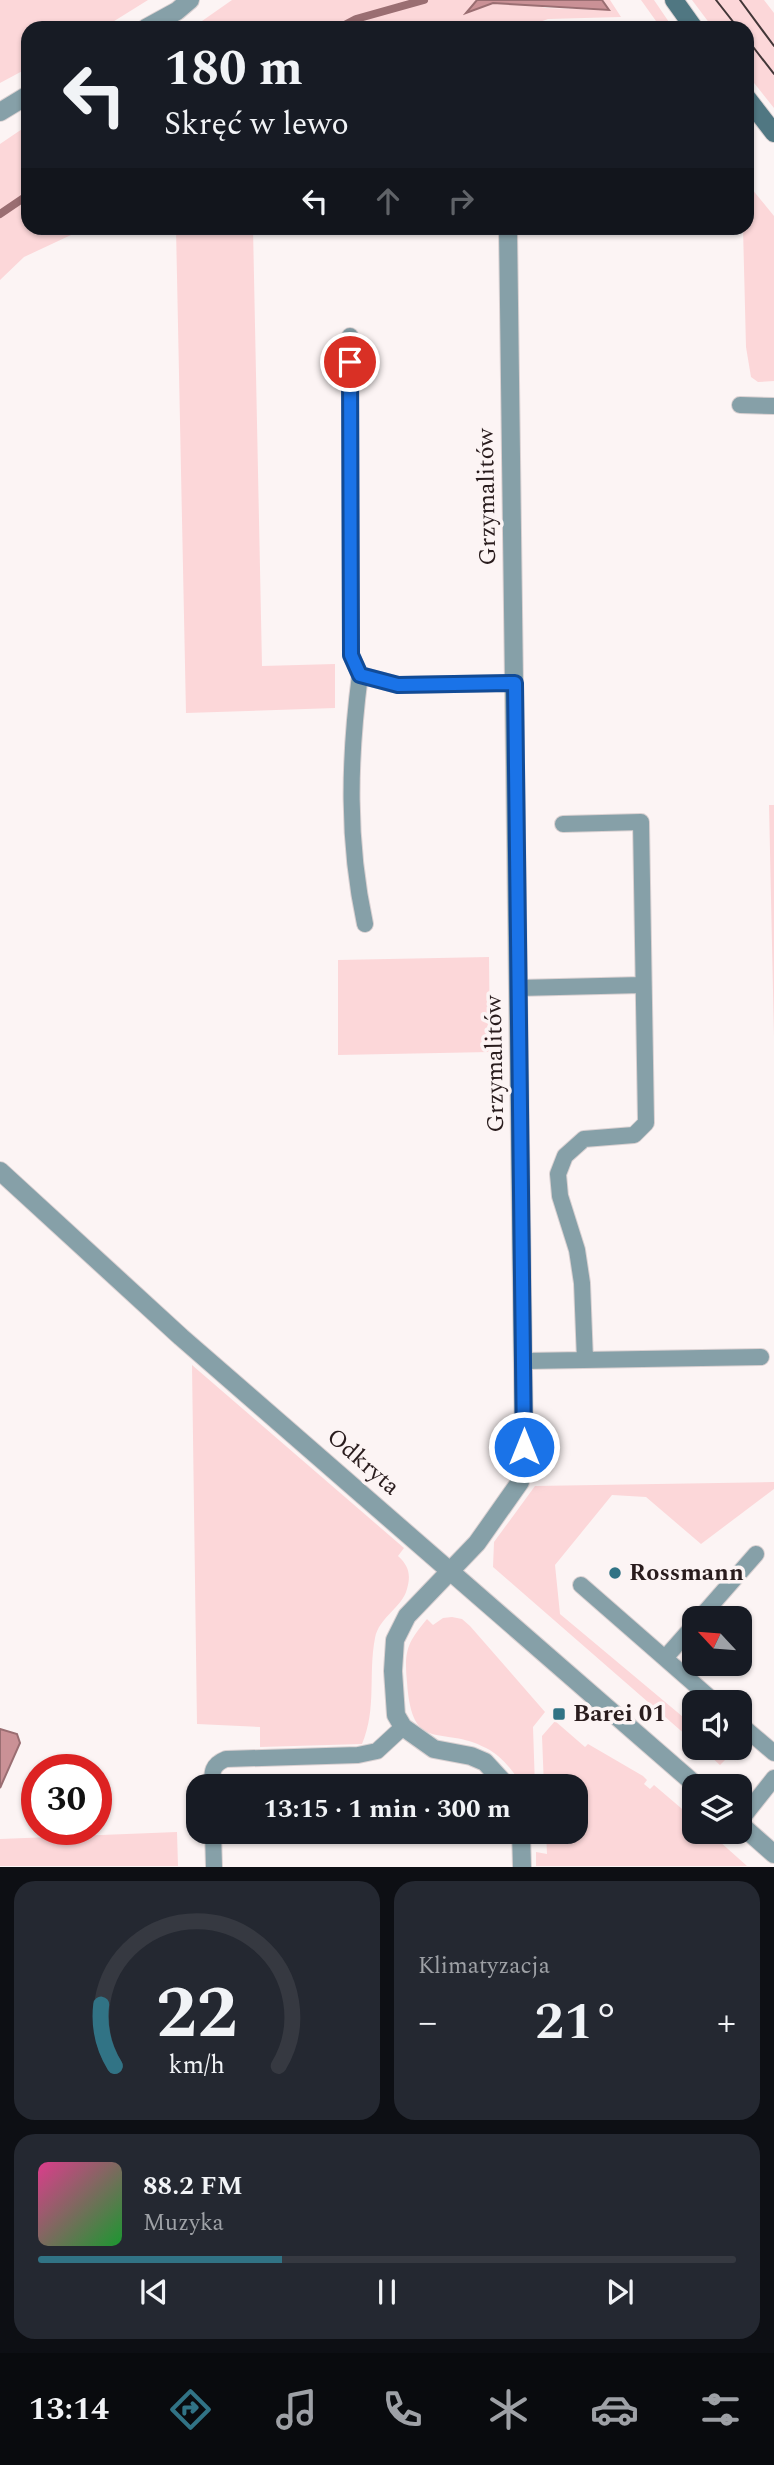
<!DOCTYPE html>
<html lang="pl">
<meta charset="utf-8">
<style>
:root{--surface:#171b24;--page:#242831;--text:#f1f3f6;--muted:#9ea1a6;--line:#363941;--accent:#317385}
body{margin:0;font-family:Spectral,serif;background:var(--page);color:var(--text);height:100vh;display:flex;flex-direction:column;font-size:26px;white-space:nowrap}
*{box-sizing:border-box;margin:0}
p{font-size:23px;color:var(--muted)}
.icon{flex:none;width:38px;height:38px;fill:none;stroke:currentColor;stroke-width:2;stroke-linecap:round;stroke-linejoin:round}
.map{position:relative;height:1867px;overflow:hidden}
.sheet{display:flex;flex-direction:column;gap:14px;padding:14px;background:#0d0f14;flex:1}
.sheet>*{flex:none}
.top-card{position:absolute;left:21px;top:21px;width:733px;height:214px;border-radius:21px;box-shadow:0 2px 5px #0004;background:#171b24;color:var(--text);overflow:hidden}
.needle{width:46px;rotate:296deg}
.buttons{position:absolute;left:682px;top:1606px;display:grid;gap:14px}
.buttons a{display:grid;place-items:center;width:70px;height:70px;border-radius:14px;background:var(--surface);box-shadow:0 2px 5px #0004;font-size:35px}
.speed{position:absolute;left:21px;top:1754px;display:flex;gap:14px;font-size:35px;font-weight:700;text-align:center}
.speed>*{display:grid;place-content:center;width:91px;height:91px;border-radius:50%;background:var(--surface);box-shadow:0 2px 5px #0004;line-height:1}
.speed .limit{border:10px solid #d22;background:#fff;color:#111}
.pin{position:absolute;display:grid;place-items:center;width:60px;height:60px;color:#fff;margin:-30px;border:4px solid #fff;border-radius:50%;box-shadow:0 2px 7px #0007}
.me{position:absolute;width:77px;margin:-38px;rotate:0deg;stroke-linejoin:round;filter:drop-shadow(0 0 5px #0008)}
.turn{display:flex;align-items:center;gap:24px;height:147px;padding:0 28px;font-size:32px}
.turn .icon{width:91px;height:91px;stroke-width:2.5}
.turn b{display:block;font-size:49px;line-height:60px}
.lanes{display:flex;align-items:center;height:66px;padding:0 28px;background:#0003;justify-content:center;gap:35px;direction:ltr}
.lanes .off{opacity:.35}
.big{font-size:52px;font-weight:700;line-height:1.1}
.sheet .tile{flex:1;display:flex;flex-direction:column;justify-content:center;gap:10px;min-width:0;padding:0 24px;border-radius:21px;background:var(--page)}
.sheet .dial{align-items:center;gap:0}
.dial svg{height:182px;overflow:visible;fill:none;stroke:var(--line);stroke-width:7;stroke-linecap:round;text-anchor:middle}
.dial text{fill:var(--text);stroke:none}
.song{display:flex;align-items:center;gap:21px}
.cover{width:84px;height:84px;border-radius:10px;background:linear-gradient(135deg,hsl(330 70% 55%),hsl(130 70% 35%))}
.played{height:7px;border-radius:4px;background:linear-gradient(90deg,var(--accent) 35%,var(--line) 35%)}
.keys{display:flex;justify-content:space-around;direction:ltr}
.heat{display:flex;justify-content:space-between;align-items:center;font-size:38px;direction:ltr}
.sheet .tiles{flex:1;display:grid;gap:14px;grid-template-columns:1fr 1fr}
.tile:last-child{grid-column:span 2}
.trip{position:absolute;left:186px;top:1774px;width:402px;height:70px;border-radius:21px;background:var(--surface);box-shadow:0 2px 5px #0004;font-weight:700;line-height:70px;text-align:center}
.tabs{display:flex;height:112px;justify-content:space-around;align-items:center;background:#090b0e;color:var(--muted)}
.tabs .icon{width:49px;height:49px}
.tabs .selected{color:var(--accent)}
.tabs b{font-size:32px;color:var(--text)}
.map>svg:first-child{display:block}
.green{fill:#fcd7d9}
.water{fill:#ca9196;stroke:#9a6e72;stroke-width:2}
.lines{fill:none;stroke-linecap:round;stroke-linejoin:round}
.stream{stroke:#9a6e72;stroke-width:8}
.lane-casing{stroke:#dad1d2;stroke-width:18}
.street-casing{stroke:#dad1d2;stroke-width:20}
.secondary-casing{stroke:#dad1d2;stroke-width:20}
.lane{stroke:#86a0a8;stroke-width:16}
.street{stroke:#86a0a8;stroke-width:18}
.secondary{stroke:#507782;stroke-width:18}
.tram{stroke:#433738;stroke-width:2}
.route-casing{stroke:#114b97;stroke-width:18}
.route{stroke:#1a73e8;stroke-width:12}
.poi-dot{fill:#317385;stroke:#fcf4f4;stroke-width:2.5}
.labels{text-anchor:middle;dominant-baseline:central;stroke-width:7;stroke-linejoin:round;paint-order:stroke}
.street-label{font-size:24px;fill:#291c1d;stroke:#fcf4f4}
.poi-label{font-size:24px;font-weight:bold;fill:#291c1d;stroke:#fcf4f4;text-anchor:start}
</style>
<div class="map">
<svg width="774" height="1867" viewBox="0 0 774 1867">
<rect width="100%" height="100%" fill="#fcf4f4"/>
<path class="green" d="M0 0H148L103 28H28V68L0 83Z
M232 0H520L545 8 608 10 602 0H610L621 17 548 19 523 28H192Z
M641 0H654L673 28H661Z
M692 0H764L774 13V108L747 74V28H713Z
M28 125V228H86L24 257 0 280V144Z
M747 183 774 216V381L758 382 751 377 746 347 743 228H747Z
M176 228H253L262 666 335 664V708L186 713Z
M769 805H774V1037Z
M489 957 490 1052 338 1055V960Z
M192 1365 404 1548 398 1556C409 1566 411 1575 407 1589 402 1608 379 1617 375 1638 368 1674 377 1709 362 1744L260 1747V1727L197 1724Z
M774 1482V1489L701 1544 646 1497 612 1495 555 1565 560 1614 695 1727V1743L493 1567 494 1542 535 1486Z
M452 1617 462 1619 470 1626 545 1712 533 1727 535 1787H523C514 1772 502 1756 486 1748 441 1724 412 1756 407 1682 404 1651 407 1643 427 1619L433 1625 443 1618Z
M555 1721 585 1747 588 1744 643 1776 647 1780 644 1784 650 1789 654 1785 695 1820V1832H709L747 1866H536V1852L547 1854 546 1832H576V1787H544L542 1736Z
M701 1748H720L742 1767 729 1756 720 1765Z
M177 1832 178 1866H0V1839Z"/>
<path class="water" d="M477 0H602L609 10 493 3 466 13Z
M0 1729 17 1734 20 1743 0 1788Z"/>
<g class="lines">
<path class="stream" d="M339 28 356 19 424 0
M0 214 28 195"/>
<defs>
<path id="lane" d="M350 336 351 655 360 675 398 685 515 683
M740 405 774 406
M360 675C349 759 347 841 365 924
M563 824 641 822 646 1123 634 1135 584 1139 565 1156 558 1174 560 1196 577 1250 582 1283 585 1360
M518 988 642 985
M524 1361 761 1357
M581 1585 716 1703
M699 1619 756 1554
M665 1658 695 1624
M740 1724 774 1753
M212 1787C212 1773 211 1765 226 1759L358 1755 377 1751 403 1727
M740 1821 774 1778
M213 1832 214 1867"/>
<path id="street" d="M146 28 177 11 190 0
M0 112 28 95
M0 1171 181 1337 698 1787
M508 1787 485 1762 471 1756 434 1749 403 1727 396 1715 393 1671 395 1640 407 1616 477 1543 520 1482 524 1447 508 228
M740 1824 774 1854
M521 1832 522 1867"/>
<path id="secondary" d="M674 0 694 28
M747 98 774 133"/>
</defs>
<use href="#lane" class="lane-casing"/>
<use href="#street" class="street-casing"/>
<use href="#secondary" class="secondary-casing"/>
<use href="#lane" class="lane"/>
<use href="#street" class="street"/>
<use href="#secondary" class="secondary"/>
<path class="tram" d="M716 0 738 28
M740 0 774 46
M747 39 774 74"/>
</g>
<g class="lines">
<defs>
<path id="route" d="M350 362 351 655 360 675 398 685 515 683 524 1447"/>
</defs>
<use href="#route" class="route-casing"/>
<use href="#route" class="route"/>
</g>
<g class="poi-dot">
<circle cx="615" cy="1573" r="7"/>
<rect x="552" y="1707" width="14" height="14" rx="3.5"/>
</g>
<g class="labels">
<g class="street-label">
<text transform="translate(487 497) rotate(-91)">Grzymalitów</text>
<text transform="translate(495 1064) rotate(-91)">Grzymalitów</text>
<text transform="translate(363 1462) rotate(41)">Odkryta</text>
</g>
<g class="poi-label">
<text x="629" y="1573">Rossmann</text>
<text x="573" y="1714">Barei 01</text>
</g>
</g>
</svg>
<div class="buttons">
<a><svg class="needle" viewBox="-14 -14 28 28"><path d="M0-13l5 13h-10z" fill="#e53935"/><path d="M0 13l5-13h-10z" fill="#9ea1a6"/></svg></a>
<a><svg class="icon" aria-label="sound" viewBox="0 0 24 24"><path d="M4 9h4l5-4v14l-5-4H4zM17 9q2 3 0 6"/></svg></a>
<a><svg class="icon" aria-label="layers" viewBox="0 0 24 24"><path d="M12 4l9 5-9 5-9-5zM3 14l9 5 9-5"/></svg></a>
</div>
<div class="speed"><div class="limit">30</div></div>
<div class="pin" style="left:350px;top:362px;background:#d93025"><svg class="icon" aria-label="arrive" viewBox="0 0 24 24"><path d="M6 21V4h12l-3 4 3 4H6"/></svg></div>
<svg class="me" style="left:524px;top:1447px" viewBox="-20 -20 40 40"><circle r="17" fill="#1a73e8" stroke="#fff" stroke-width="3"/><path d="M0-11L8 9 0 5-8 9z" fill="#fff"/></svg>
<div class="trip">13:15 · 1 min · 300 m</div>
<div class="top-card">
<div class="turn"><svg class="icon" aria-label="left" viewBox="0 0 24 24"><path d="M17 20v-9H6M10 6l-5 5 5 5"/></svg><div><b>180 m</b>Skręć w lewo</div></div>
<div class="lanes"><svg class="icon" aria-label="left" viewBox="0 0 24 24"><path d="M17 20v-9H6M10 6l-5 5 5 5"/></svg><svg class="icon off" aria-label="ahead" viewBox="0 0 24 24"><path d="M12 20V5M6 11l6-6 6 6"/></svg><svg class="icon off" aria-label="right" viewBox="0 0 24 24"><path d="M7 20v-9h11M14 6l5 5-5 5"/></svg></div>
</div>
</div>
<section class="sheet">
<div class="tiles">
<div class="tile dial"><svg viewBox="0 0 100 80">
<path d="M14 69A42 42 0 1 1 86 69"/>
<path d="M14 69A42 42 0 0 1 8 42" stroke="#317385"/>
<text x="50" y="56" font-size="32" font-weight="700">22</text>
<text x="50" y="72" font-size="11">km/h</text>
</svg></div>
<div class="tile"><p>Klimatyzacja</p>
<div class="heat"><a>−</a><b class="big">21°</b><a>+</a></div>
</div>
<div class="tile">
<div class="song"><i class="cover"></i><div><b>88.2 FM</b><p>Muzyka</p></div></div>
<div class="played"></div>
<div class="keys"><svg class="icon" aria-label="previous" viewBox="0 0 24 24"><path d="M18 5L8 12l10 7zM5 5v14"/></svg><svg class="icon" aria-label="pause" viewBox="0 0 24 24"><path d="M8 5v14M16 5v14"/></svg><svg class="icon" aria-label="next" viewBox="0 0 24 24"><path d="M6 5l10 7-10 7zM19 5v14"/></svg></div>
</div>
</div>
</section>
<nav class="tabs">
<b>13:14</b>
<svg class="icon selected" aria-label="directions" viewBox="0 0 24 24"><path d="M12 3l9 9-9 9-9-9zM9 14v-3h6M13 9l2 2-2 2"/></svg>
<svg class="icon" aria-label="music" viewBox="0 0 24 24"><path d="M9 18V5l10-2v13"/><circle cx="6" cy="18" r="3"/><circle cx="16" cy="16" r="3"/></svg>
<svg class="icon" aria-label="phone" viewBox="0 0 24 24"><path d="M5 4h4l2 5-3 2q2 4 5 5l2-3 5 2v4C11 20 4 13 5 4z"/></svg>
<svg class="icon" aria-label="climate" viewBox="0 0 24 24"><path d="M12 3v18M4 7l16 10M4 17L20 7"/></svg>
<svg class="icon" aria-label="car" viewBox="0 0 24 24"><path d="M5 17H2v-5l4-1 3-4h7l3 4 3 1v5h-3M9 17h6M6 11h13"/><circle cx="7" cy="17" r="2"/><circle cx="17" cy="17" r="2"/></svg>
<svg class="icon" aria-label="filters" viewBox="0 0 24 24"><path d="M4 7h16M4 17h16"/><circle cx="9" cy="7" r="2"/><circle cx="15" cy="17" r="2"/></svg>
</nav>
